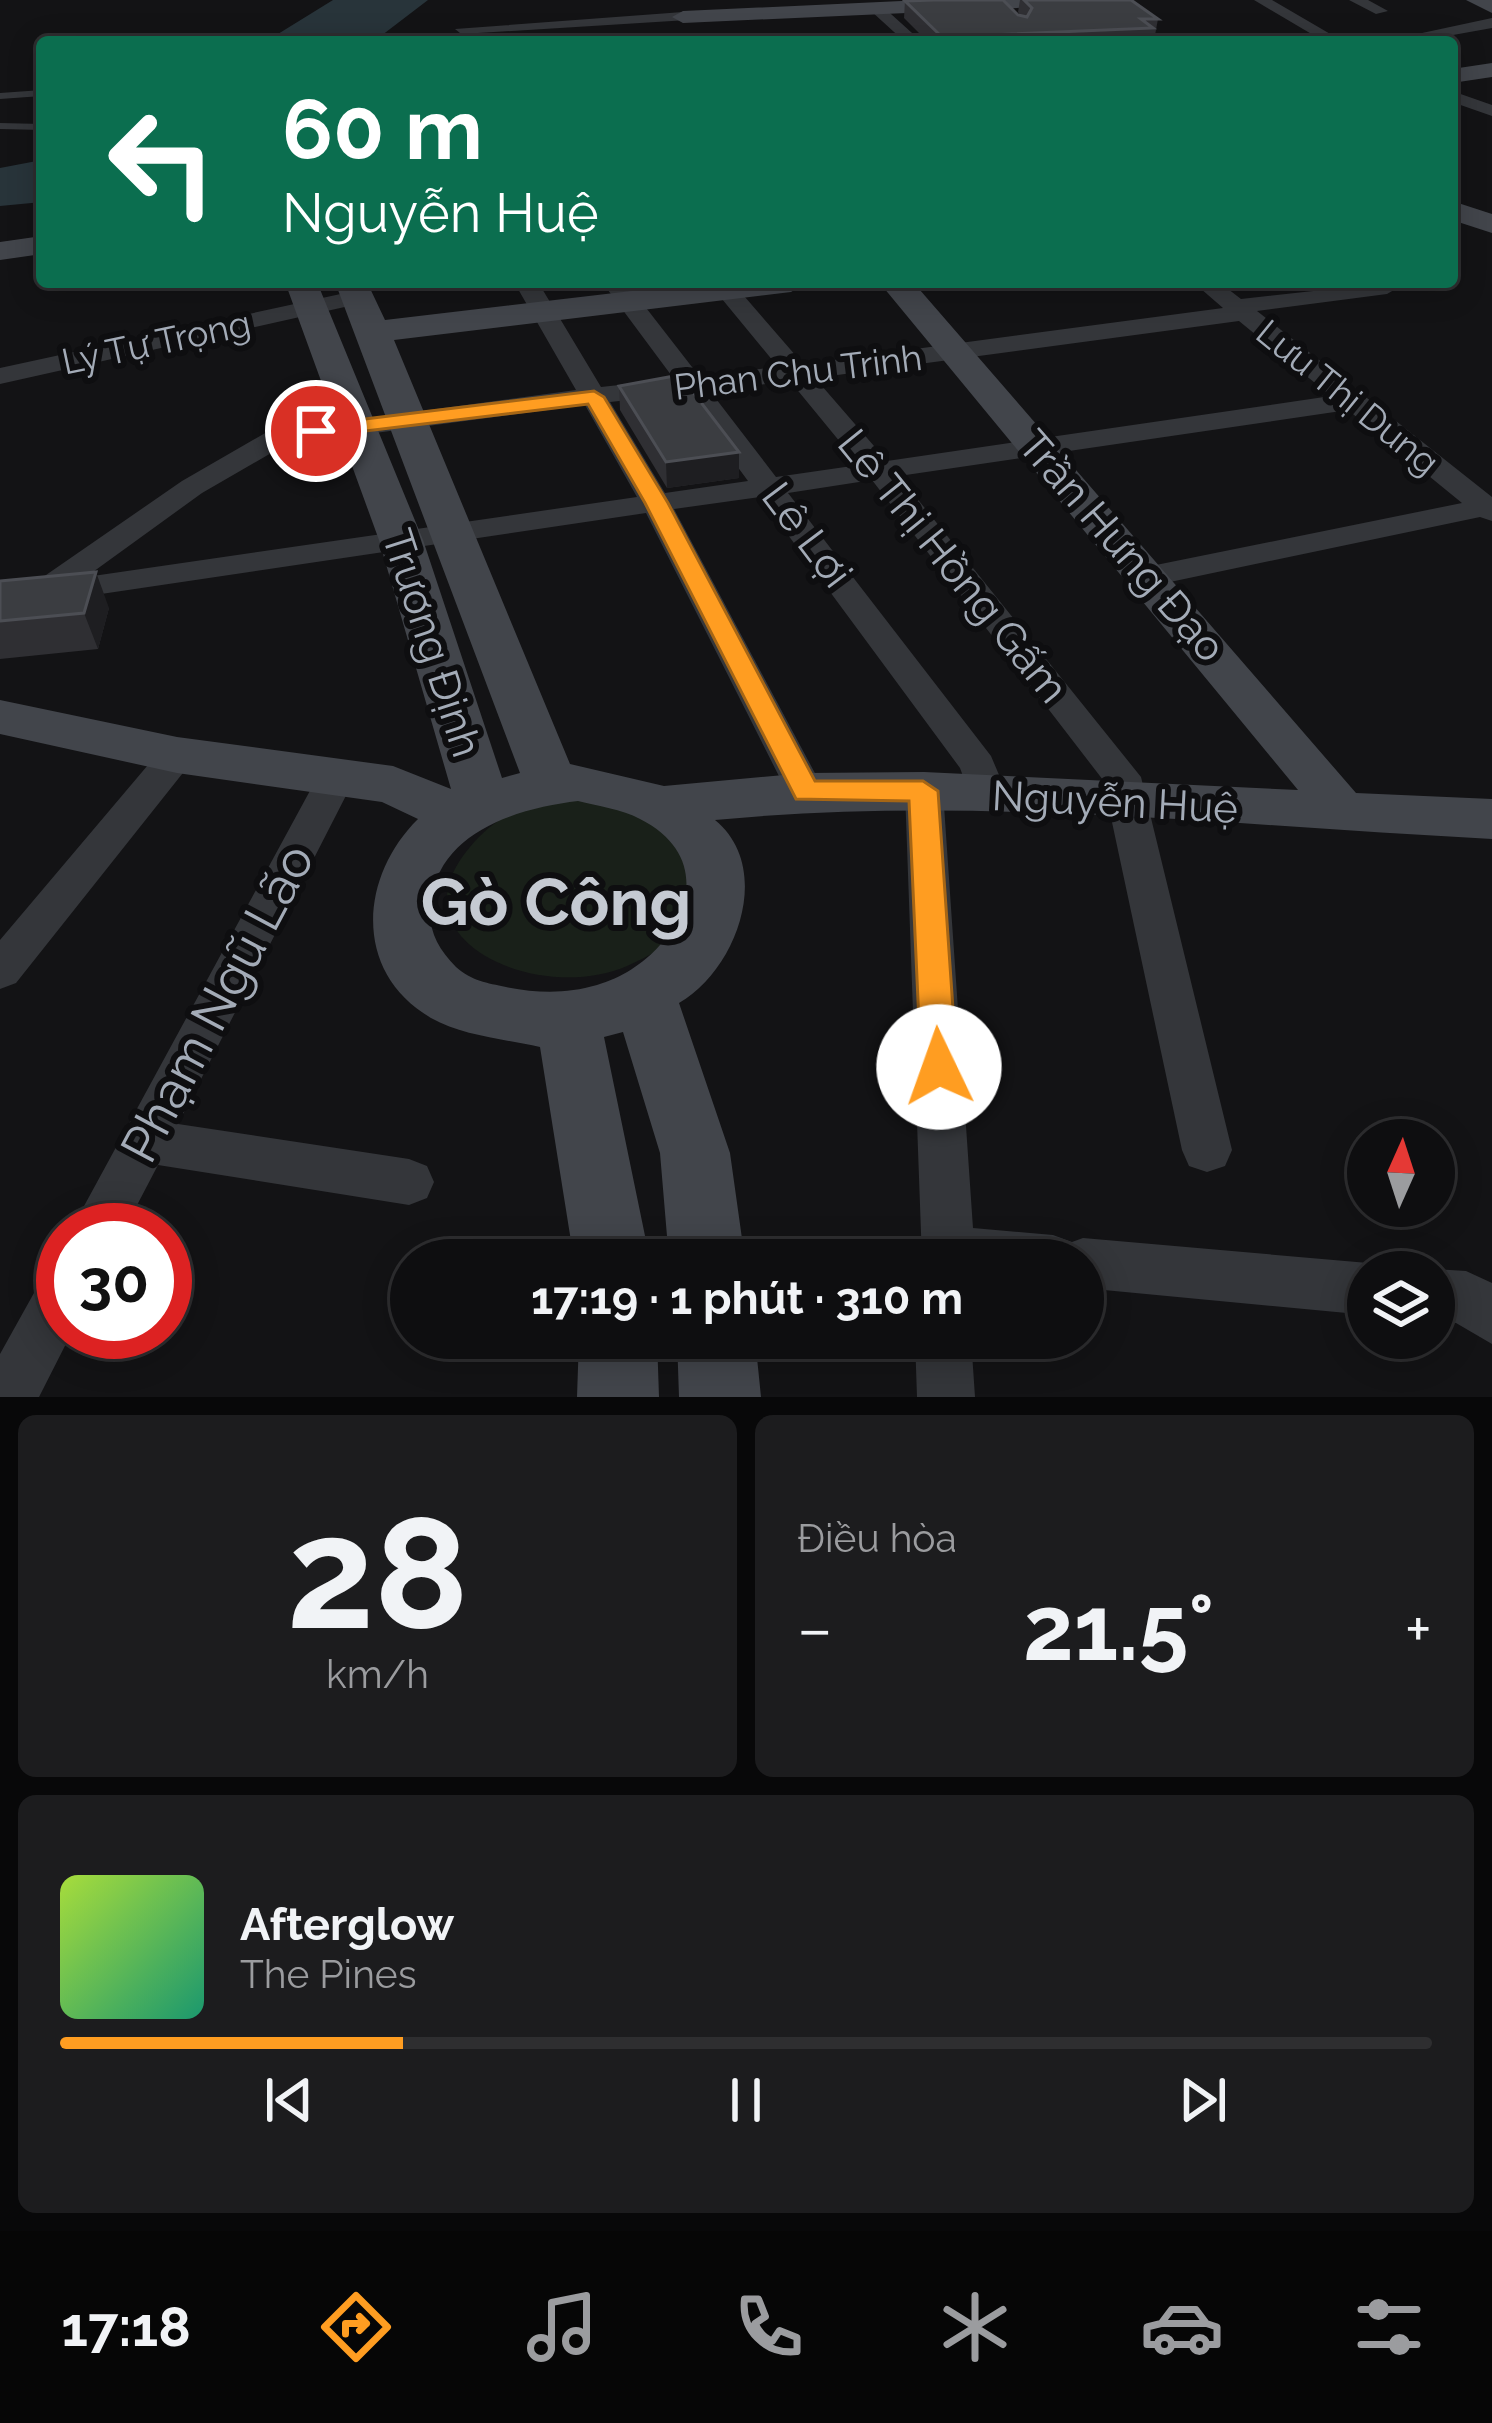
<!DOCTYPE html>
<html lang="vi">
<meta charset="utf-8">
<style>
:root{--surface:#0e0e10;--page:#1c1c1e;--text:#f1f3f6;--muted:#9b9c9f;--line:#2e2e30;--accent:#ff9d21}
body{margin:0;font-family:Raleway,sans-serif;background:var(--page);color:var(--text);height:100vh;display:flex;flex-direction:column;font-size:45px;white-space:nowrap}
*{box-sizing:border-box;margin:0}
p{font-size:39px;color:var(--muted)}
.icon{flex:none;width:66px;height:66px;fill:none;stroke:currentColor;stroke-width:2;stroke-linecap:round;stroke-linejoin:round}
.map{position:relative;height:1397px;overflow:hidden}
.side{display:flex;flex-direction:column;gap:18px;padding:18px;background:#080809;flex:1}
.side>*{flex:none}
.top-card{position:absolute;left:36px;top:36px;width:1422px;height:252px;border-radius:12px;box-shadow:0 6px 30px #0003,0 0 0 3px var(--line);background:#0b6e4f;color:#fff;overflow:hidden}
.needle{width:78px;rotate:3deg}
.tools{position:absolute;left:1347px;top:1119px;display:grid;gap:24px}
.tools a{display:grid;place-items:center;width:108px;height:108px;border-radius:50%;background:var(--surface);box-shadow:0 6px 30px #0003,0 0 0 3px var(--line);font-size:60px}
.speed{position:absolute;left:36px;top:1203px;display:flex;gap:24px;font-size:60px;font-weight:700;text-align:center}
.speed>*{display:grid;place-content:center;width:156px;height:156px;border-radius:50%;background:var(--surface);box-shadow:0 6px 30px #0003,0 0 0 3px var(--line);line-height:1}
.speed .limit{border:18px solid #d22;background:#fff;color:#111}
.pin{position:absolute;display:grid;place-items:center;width:102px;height:102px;color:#fff;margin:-51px;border:6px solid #fff;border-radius:50%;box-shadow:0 3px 12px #0007}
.me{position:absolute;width:132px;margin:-66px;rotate:357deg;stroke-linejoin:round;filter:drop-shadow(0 0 9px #0008)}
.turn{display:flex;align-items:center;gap:42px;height:252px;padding:0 48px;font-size:54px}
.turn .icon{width:156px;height:156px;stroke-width:2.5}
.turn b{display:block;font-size:84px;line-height:102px}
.big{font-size:90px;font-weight:700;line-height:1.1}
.side .widget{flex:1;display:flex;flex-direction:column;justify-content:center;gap:18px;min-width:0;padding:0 42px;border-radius:18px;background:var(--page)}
.side .dial{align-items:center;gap:0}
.dial b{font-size:156px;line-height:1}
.song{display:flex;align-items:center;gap:36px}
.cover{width:144px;height:144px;border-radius:18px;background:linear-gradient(135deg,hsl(80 70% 55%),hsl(160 70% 35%))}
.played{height:12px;border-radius:6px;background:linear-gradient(90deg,var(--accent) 25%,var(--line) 25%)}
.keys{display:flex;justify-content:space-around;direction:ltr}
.heat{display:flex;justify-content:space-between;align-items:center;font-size:66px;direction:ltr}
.side .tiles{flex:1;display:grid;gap:18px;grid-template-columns:1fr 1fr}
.widget:last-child{grid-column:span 2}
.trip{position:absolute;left:390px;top:1239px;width:714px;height:120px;border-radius:60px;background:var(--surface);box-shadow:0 6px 30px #0003,0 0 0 3px var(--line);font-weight:700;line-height:120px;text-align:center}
.tab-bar{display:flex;height:192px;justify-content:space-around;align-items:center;background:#060606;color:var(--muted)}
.tab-bar .icon{width:84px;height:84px}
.tab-bar .on{color:var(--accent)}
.tab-bar b{font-size:54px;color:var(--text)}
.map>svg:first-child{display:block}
.green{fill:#192019}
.water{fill:#28343a}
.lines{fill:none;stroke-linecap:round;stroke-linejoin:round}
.lane{fill:#34363a;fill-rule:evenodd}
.street{fill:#34363a;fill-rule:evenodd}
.secondary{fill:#42454b;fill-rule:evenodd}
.wall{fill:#2f2f33}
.shaded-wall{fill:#1e1e21}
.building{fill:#3b3d41;stroke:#4c4e54;stroke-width:3}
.route{fill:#ff9d21;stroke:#a66615;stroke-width:3}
.labels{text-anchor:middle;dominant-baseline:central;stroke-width:12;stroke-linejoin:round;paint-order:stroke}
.far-street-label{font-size:36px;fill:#a3abb7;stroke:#0e0e10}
.street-label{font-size:42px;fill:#a3abb7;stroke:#0e0e10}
.near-street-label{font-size:51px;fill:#a3abb7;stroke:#0e0e10}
.town-label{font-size:66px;font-weight:bold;fill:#c5cad2;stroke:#0e0e10}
</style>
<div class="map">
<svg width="1492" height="1397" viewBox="0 0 1492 1397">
<rect width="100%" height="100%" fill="#131315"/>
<path class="green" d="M586 797 659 816 697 867C692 885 690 914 680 929 670 946 645 958 627 966 541 1004 389 942 470 847 482 833 497 819 514 813 537 805 563 802 586 797Z"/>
<path class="water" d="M333 0H428L373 42H265Z
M42 160V202L0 206V168Z"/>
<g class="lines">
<path class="lane" d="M42 90V96L0 99V93Z
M0 123 42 124V130L0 129Z"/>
<path class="street" d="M1254 0H1272L1344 42H1325Z
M1349 0H1368L1388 11 1376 14Z
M876 4 881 5 922 42H905L871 11Z
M683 12 688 20 478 33 489 42H471L455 29Z
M1492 18V28L1414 42H1380Z
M1452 91 1492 105V116L1452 102Z
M514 282H538L601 387 674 379 602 282H626L699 376 778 367 708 282H732L803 364 1223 308 1193 282H1219L1241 299 1395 282 1399 287 1387 294 1257 311 1492 497V521L1480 517 1151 586 1140 583 1135 576 1151 566 1462 503 1348 410 899 476 1141 777 1232 1150 1225 1166 1207 1172 1189 1166 1182 1150 1103 780 872 480 788 493 991 756 1008 796 1002 806H974L960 768 760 497 674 509 825 792 820 802H792L787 792 646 513 0 609V589L33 584 182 481 267 432 576 390ZM1239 321 1331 396 887 461 815 378ZM790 381 859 465 776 477 710 391ZM684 394 748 481 665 493 610 402ZM585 405 637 497 86 577 202 493 285 445Z
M359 290 367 292V302L0 384V368Z
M177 742 190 746 196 755 190 764 16 983 0 989V940L164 746Z
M337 763 351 767 356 776 178 1124 409 1159 427 1166 434 1182 427 1198 409 1205 158 1165 124 1230H71L318 776 323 767Z
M924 778 938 781 943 791 973 1228 1053 1235 1072 1242 1083 1238 1368 1263 1388 1272H1368V1315L1083 1288V1260H922L905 791 910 781Z
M63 1268V1332H72L39 1397H0V1354L44 1275Z
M1434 1269 1466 1271 1492 1283V1344L1456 1323 1434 1321V1272H1426Z
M915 1338H971L975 1397H917Z"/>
<path class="secondary" d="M923 0H1072L1062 6 683 23 672 17 683 11Z
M1466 0H1492V13Z
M1492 63V77L1452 83V69Z
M1452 201 1492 214V233L1452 220Z
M42 236V254L0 260V242Z
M285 282H317L423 540 502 778 520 773 335 282H367L385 320 708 282H807L791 292 394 340 570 764 664 786 806 773 924 772 1298 790 879 282H913L1356 793 1492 799V839C1236 826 972 795 715 820 774 868 737 970 679 1003L730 1153 745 1260H669L660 1153 623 1032 604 1037 650 1260H574L540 1047C505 1039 463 1036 431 1018 352 972 360 876 418 819L382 802 177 773 0 734V700L177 737 393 766 451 789 379 540ZM578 801C597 806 622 809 640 819 731 865 673 964 597 985 566 994 537 993 506 987 487 983 472 981 456 967 437 948 427 928 431 902 439 831 519 808 578 801Z
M579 1338H657L659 1397H577Z
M677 1338H755L761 1397H679Z"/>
</g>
<path class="wall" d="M1020 0H1131L1158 19 1155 35 1151 36 1150 42H928L904 18 905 1 1021 16 1018 12Z
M619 386 739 452V478L667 488 620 410Z
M0 581 109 608 98 649 0 659Z"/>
<path class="shaded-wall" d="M739 452V478L667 488 666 462Z
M96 572 109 608 98 649 84 613Z"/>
<path class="building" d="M934 0H1003L1018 15 1027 17 1032 8 1024 0H1131L1158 19H1141L1153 28 942 37 905 1Z
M680 375 739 452 666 462 619 386Z
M96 572 84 613 0 621V581Z"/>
<path class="route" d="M594 391 604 397 668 503 815 781H923L938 791 957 1067 952 1078 939 1082 926 1078 921 1067 909 801 796 799 645 503 588 404 316 437 305 431 316 425Z"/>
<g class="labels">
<g class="far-street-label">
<text transform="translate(156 342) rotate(-12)">Lý Tự Trọng</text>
<text transform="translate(798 372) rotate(-7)">Phan Chu Trinh</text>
<text transform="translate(1348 397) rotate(39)">Lưu Thị Dung</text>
</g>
<g class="street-label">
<text transform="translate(807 535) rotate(53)">Lê Lợi</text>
<text transform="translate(1122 546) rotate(49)">Trần Hưng Đạo</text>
<text transform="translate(953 566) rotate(51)">Lê Thị Hồng Gấm</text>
<text transform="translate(432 643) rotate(72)">Trương Định</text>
<text transform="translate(1115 802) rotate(3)">Nguyễn Huệ</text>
</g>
<g class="near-street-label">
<text transform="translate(217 1003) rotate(-62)">Phạm Ngũ Lão</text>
</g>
<g class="town-label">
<text x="556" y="901">Gò Công</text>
</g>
</g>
</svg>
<div class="tools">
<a><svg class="needle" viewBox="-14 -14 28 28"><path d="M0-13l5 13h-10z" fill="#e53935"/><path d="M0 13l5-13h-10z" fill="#9b9c9f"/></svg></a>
<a><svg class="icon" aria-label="layers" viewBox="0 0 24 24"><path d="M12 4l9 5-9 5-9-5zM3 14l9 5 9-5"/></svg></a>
</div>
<div class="speed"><div class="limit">30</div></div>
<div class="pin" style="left:316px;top:431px;background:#d93025"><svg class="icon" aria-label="arrive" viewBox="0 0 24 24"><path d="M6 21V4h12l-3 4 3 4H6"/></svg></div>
<svg class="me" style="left:939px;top:1067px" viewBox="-20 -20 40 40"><circle r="19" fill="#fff"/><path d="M0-13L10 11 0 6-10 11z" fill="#ff9d21"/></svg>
<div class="trip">17:19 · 1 phút · 310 m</div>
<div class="top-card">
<div class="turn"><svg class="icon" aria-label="left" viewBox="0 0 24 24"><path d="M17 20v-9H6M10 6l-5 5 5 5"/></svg><div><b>60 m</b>Nguyễn Huệ</div></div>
</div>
</div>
<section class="side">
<div class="tiles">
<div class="widget dial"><b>28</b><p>km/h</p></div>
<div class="widget"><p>Điều hòa</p>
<div class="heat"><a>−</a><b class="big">21.5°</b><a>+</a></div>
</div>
<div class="widget">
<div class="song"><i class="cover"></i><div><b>Afterglow</b><p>The Pines</p></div></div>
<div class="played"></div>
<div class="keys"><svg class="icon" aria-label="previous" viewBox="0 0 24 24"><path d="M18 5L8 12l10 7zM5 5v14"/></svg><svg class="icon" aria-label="pause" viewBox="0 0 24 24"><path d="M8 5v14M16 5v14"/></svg><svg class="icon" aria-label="next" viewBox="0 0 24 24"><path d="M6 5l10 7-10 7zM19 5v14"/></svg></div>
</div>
</div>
</section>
<nav class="tab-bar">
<b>17:18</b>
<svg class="icon on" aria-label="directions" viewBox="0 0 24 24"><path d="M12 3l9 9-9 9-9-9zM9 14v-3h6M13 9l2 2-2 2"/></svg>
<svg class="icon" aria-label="music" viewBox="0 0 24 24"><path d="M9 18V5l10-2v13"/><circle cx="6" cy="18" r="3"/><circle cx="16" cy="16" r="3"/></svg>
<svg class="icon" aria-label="phone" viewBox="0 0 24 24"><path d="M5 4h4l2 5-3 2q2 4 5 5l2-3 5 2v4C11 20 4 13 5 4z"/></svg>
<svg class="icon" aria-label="climate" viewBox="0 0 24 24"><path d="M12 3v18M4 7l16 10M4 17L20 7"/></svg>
<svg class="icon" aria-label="car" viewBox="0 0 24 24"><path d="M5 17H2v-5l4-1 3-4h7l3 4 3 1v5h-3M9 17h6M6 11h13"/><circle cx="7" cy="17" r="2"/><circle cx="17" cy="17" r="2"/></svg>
<svg class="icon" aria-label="filters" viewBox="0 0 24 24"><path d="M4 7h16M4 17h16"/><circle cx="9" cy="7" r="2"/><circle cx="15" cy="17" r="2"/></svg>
</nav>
